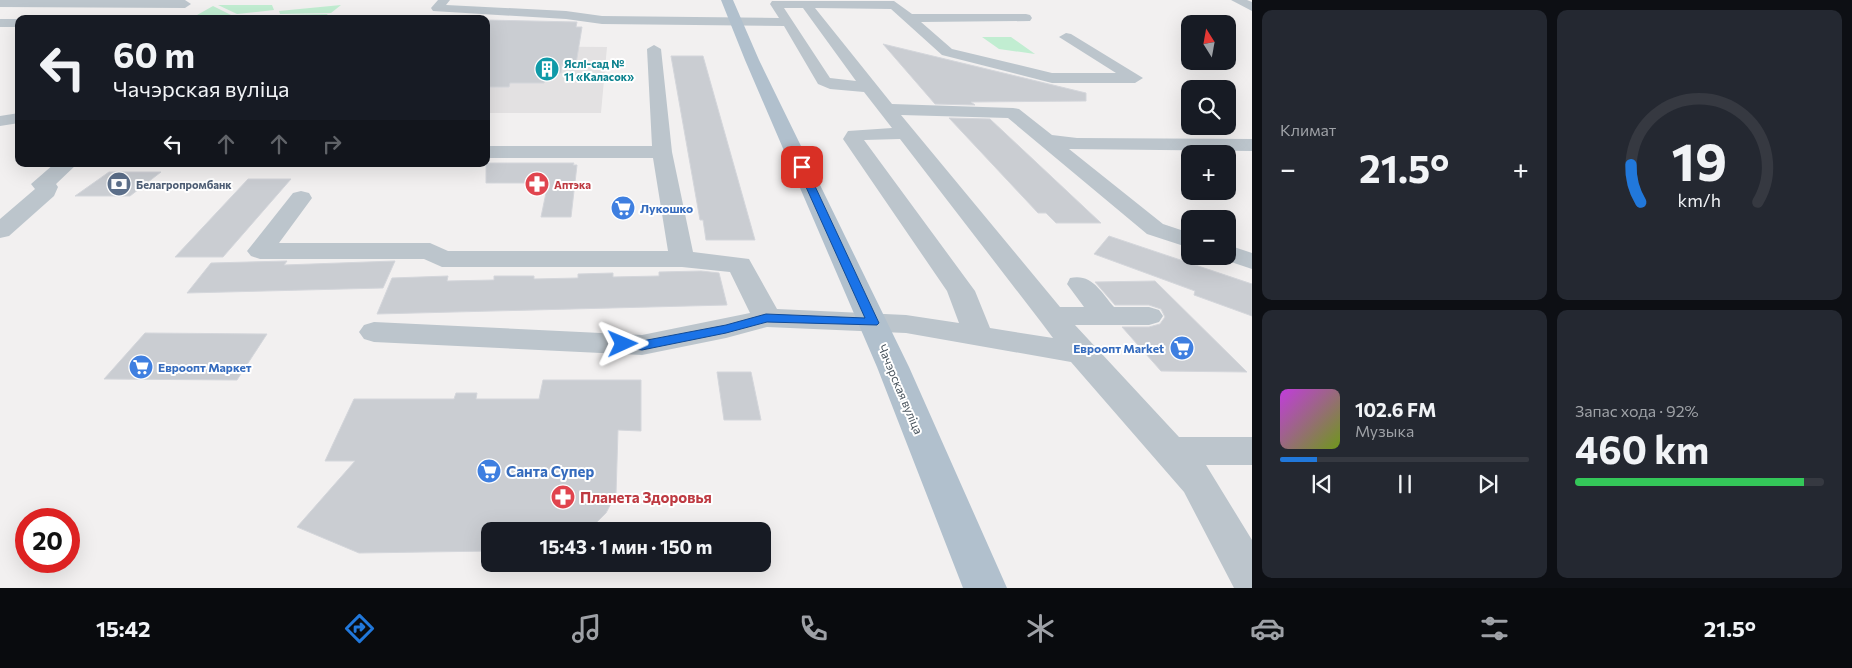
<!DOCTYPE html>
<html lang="ru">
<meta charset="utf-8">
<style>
:root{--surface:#171b24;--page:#242831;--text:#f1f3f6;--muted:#9ea1a6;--line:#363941;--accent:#2178db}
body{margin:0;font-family:Commissioner,sans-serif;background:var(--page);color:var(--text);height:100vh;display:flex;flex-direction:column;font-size:19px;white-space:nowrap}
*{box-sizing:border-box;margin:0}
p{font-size:16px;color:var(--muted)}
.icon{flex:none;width:28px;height:28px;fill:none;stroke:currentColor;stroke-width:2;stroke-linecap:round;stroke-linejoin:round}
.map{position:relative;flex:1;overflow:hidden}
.side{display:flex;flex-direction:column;gap:10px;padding:10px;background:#0d0f14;width:600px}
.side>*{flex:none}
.top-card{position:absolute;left:15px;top:15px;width:475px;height:152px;border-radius:10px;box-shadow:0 5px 20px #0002;background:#171b24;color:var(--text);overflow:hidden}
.needle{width:32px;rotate:349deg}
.fabs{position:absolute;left:1181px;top:15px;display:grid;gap:10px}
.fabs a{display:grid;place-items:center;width:55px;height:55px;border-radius:10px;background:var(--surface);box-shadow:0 5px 20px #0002;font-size:25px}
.speed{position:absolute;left:15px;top:508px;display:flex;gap:10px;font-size:25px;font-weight:700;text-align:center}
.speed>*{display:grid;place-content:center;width:65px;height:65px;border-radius:50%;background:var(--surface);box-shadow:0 5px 20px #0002;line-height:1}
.speed .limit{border:8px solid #d22;background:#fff;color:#111}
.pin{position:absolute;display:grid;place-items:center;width:42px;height:42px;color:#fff;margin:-21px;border-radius:10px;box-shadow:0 2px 8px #0006}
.me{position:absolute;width:55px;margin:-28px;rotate:89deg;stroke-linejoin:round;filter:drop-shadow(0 0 4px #0008)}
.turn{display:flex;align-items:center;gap:18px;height:105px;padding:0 15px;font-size:22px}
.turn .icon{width:65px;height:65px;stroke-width:2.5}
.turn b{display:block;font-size:35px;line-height:42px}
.lanes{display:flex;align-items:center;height:48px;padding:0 15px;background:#0003;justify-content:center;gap:25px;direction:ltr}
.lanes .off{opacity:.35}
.big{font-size:38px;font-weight:700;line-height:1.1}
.side .card{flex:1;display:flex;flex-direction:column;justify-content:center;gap:8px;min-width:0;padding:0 18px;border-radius:10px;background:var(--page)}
.side .dial{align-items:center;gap:0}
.dial svg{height:130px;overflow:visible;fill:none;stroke:var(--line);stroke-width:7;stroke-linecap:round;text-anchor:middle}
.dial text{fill:var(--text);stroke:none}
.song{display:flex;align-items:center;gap:15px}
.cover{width:60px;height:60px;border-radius:8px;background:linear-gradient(135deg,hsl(290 70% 55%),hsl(80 70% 35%))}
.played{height:5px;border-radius:2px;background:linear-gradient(90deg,var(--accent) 15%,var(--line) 15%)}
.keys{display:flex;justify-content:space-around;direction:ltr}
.heat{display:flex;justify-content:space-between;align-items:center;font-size:28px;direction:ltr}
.charge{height:8px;border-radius:4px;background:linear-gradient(90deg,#34c759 92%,var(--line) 0)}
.side .tiles{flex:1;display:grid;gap:10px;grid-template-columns:repeat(2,1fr)}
.trip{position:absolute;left:481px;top:522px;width:290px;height:50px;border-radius:10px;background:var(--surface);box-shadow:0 5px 20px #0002;font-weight:700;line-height:50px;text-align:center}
.tabs{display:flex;height:80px;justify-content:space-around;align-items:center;background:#090b0e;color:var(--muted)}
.tabs .icon{width:35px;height:35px}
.tabs .on{color:var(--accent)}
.tabs b{font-size:22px;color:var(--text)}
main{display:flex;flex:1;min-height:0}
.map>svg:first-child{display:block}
.education{fill:#e3e1e2}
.green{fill:#c1edd1}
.building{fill:#cacdd2;stroke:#d4d6db}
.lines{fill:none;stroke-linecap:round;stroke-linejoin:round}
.minor{fill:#bcc5cc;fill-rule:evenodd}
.major{fill:#b1c0cd;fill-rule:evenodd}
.route{fill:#1a73e8;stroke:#114b97}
.labels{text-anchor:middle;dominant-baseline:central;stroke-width:4;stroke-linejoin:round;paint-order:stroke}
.far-culture-label{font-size:11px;font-weight:bold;fill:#0d838f;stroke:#fff;text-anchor:start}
.far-service-label{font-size:11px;font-weight:bold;fill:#4e5e75;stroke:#fff;text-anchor:start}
.far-health-label{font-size:11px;font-weight:bold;fill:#be3a42;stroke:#fff;text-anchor:start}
.shop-label{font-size:12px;font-weight:bold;fill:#366cbe;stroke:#fff;text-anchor:start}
.street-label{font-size:12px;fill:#49545d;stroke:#fff}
.near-shop-label{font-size:15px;font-weight:bold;fill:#366cbe;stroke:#fff;text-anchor:start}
.near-health-label{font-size:15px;font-weight:bold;fill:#be3a42;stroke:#fff;text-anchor:start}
</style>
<main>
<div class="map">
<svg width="1252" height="588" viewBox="0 0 1252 588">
<rect width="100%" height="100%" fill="#f2f0f0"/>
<path class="education" d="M486 46 607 47 601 113H486Z"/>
<path class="green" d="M218 5H272L274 10 237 14Z
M341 5 331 13 280 14 279 11Z
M213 6 231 15 190 19Z
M328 14 321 19H244L239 16Z
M982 37H1011L1035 54 999 49Z"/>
<path class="building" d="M486 20 577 22 576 27H582L576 64H562L561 73H547L544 83H510L509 87H486Z
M883 44 1086 93V101L971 102 975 105 935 104Z
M671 56H703L755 240H706L703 220H700Z
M949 118 990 119 1101 223H1056L1046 213H1038Z
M486 163H574L573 165H577L571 217H541L548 183H486Z
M109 172H161L130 196H75Z
M248 179H291L223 257H175Z
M1109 236 1252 284V316L1194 295 1195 291 1094 254Z
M287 261 284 265 395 261 383 288 187 293 211 263Z
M701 271 719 273 727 305 377 314 392 278 448 276 447 281 494 280V276H534V279L578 278V274L613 273V277L659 276V272Z
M1155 281 1247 372 1161 371 1122 327H1149L1160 324 1165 317 1161 309 1149 305H1115L1095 282Z
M145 333 267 334 237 380 104 379Z
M717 372H751L761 420H724Z
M543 380H641V431L618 430 616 494 606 513 588 531H490V551L359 553 297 527 355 461H325L354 399H454L456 393H477L476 399H539Z"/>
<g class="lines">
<path class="minor" d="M0 0H185L191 4 185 8 0 7Z
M438 0H450L446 5 566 11 602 16 779 18 770 4 772 1H894L912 14H1026L1030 15 1032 18 1030 21 921 22 952 49 1052 73H1116L1059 37 1066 33 1071 34 1143 78 1135 83H1052L942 55 891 9 815 8 892 104 1013 108 1019 109 1052 135 1077 138 1252 139V151L1069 149 1163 224 1190 233V248L1147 234 1008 118 901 115 1060 307H1084L1067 284 1070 278C1092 273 1101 292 1114 307H1149L1159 310 1163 316 1159 322 1149 325H1075L1179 437H1252V465H1206L1252 540V588H1234L1184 492 1071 362 906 333 767 327 726 338 642 355 374 342 364 339 359 332 364 325 374 322 642 335 750 313 730 272 682 267H442L424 259H260L251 256 247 251 293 193 301 191 309 193 312 198 279 243H430L448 251H668L653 158H486V146H652L647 49 654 45 661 49 672 152 693 252 749 259 777 309 906 315 959 323 947 291 843 139 848 131 892 128 864 92 830 89 818 84 784 26 602 24 566 19 433 11 431 8ZM784 8H803L856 81 830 78ZM900 139 1041 322 1053 338 990 328 975 291 864 140Z
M1231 0H1247L1252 2V11Z
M0 19H19V27H0Z
M19 113V123L0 126V116Z
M54 164H77L56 184 58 187 54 196 9 236 0 238V219L35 189 31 184Z
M1228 245 1252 253V269L1219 258 1218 256H1228Z"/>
<path class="major" d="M721 0H733L759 60 909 367 1007 588H963L877 367 745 60Z"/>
</g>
<path class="route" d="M799 165 806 167 879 323 877 325 767 322 726 333 642 350 619 347 617 344 623 340 642 341 726 325 766 314 865 318 797 167Z"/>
<defs>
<symbol id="building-disc" viewBox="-11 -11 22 22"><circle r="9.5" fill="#0f9aa8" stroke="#fff"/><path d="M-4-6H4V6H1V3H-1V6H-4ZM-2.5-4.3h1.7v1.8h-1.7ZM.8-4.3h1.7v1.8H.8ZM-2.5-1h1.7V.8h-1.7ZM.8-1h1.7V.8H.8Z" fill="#fff"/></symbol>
<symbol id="bank-disc" viewBox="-11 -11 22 22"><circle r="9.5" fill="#5c6f8a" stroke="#fff"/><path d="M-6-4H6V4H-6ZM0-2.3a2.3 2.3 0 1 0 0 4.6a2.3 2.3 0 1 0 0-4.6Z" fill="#fff"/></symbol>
<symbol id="pharmacy-disc" viewBox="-11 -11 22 22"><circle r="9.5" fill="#e0444e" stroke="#fff"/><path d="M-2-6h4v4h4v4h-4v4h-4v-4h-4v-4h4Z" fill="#fff"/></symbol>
<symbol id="supermarket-disc" viewBox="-11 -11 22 22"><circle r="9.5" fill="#3f7fe0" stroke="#fff"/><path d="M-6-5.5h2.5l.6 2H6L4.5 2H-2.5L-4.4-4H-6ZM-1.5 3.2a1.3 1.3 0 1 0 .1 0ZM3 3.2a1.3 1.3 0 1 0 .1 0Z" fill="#fff"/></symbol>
</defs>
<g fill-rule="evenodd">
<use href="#building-disc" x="533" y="55" width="28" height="28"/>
<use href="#bank-disc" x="105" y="170" width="28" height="28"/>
<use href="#pharmacy-disc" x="523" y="170" width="28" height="28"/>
<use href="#supermarket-disc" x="609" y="194" width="28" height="28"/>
<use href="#supermarket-disc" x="1168" y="334" width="28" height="28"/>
<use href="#supermarket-disc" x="127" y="353" width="28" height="28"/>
<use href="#supermarket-disc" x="475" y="457" width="28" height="28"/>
<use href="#pharmacy-disc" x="549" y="483" width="28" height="28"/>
</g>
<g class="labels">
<g class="far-culture-label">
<text x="564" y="63">Яслі-сад №<tspan x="564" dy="13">11 «Каласок»</tspan></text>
</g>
<g class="far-service-label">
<text x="136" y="184">Белагропромбанк</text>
</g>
<g class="far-health-label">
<text x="554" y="184">Аптэка</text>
</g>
<g class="shop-label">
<text x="640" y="208">Лукошко</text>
<text x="1164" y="348" text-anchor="end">Евроопт Market</text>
<text x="158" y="367">Евроопт Маркет</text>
</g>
<g class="street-label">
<text transform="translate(901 389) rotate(67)">Чачэрская вуліца</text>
</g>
<g class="near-shop-label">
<text x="506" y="471">Санта Супер</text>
</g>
<g class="near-health-label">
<text x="580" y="497">Планета Здоровья</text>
</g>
</g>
</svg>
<div class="fabs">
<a><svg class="needle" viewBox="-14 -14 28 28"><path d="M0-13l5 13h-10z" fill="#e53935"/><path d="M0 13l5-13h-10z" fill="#9ea1a6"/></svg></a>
<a><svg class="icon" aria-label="search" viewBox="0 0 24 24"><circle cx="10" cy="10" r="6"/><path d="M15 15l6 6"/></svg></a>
<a>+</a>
<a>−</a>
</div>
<div class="speed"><div class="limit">20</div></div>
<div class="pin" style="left:802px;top:167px;background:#d93025"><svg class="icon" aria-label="arrive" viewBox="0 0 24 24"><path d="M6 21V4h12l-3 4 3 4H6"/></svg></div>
<svg class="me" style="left:623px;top:344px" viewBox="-20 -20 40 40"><path d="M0-17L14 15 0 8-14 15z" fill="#1a73e8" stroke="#fff" stroke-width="4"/></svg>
<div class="trip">15:43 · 1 мин · 150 m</div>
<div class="top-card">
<div class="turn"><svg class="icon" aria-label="left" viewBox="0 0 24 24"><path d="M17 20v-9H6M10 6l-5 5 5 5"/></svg><div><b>60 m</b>Чачэрская вуліца</div></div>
<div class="lanes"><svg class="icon" aria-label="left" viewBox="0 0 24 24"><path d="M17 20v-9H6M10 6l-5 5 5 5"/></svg><svg class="icon off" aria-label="ahead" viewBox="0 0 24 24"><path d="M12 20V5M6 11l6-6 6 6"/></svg><svg class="icon off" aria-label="ahead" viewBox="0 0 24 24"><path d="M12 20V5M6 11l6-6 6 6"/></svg><svg class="icon off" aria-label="right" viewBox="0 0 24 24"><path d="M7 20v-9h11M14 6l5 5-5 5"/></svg></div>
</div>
</div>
<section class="side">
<div class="tiles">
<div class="card"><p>Климат</p>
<div class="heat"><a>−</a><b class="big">21.5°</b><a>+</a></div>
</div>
<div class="card dial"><svg viewBox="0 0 100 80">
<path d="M14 69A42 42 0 1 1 86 69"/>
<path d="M14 69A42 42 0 0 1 8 46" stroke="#2178db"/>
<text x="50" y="56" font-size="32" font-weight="700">19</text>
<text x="50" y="72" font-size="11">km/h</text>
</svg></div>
<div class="card">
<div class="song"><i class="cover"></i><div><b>102.6 FM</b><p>Музыка</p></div></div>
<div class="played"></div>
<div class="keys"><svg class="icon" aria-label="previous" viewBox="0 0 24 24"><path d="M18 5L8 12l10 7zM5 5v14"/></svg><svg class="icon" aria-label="pause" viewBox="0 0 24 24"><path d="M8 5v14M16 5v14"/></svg><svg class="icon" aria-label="next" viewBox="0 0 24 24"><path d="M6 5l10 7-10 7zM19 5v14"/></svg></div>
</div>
<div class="card"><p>Запас хода · 92%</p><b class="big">460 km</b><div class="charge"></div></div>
</div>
</section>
</main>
<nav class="tabs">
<b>15:42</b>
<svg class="icon on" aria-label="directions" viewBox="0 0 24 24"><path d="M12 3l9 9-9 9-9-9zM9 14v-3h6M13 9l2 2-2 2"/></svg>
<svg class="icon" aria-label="music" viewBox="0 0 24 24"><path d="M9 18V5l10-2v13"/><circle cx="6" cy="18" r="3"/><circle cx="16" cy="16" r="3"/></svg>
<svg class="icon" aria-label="phone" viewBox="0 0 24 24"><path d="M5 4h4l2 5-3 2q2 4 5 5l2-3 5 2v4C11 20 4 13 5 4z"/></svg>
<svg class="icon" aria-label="climate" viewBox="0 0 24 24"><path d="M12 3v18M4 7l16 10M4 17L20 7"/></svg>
<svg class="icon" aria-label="car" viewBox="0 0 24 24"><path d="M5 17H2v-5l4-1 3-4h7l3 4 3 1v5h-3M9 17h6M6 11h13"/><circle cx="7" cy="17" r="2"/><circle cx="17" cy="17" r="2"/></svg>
<svg class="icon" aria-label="filters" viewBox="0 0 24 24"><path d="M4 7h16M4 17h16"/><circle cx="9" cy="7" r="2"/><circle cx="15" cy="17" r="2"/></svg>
<b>21.5°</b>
</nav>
